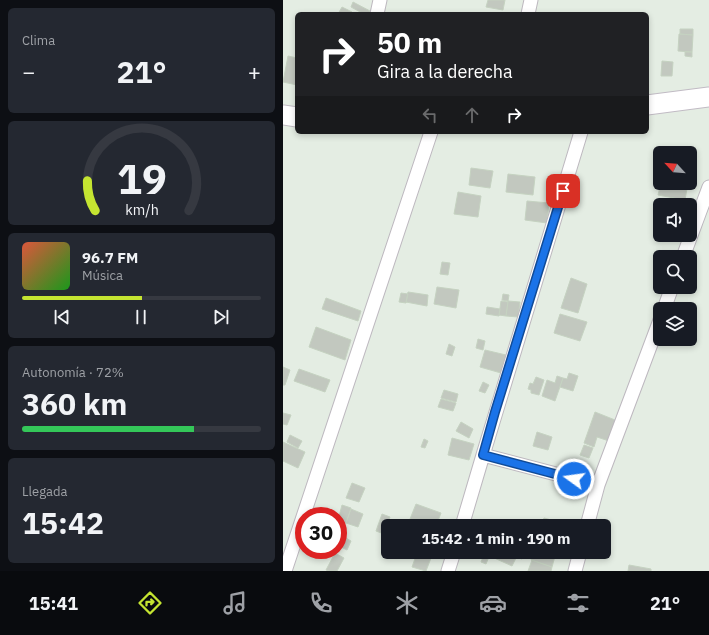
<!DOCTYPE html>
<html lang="es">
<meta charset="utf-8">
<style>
:root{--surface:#171b24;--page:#242831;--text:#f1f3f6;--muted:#9ea1a6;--line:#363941;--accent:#c5e531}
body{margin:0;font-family:"IBM Plex Sans",sans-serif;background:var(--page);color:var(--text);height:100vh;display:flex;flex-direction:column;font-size:15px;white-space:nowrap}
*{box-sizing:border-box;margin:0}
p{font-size:13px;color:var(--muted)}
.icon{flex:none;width:22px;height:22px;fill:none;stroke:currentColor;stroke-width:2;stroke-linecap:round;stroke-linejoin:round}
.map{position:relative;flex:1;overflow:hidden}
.side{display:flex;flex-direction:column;gap:8px;padding:8px;background:#0d0f14;width:283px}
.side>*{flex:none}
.top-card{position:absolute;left:12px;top:12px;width:354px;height:122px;border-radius:6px;box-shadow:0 2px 6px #0003;background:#202124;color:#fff;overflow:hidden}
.needle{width:26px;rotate:296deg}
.tools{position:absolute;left:370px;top:146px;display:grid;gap:8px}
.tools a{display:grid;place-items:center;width:44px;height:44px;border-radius:6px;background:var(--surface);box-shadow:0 2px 6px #0003;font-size:20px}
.speed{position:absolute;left:12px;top:507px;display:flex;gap:8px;font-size:20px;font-weight:700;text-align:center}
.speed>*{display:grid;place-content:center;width:52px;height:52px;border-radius:50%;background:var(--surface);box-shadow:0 2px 6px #0003;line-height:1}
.speed .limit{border:6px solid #d22;background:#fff;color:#111}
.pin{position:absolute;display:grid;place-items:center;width:34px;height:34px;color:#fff;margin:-17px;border-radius:8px;box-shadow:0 2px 6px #0006}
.me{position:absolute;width:44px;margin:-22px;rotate:284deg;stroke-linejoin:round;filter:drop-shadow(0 0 3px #0008)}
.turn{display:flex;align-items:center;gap:14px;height:84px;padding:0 16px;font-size:18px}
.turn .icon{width:52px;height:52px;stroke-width:2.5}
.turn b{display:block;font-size:28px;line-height:34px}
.lanes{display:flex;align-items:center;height:38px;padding:0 16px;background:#0003;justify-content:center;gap:20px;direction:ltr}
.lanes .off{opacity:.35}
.big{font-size:30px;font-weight:700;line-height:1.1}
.side .tile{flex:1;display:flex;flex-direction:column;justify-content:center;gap:6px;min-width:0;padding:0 14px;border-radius:6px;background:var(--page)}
.side .dial{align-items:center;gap:0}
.dial svg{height:104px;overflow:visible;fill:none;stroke:var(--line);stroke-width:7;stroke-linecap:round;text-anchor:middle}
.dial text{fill:var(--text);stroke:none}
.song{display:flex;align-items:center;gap:12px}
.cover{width:48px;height:48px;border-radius:6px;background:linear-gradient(135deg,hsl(10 70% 55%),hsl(120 70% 35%))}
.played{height:4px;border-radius:2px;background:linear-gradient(90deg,var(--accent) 50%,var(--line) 50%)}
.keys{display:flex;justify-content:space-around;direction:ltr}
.heat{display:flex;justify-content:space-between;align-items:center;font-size:22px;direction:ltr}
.charge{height:6px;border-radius:3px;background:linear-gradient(90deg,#34c759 72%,var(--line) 0)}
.trip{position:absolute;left:98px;top:519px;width:230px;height:40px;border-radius:6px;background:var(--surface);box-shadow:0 2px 6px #0003;font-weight:700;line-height:40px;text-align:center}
.dock{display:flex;height:64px;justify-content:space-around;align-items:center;background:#090b0e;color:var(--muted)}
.dock .icon{width:28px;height:28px}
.dock .active{color:var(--accent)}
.dock b{font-size:18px;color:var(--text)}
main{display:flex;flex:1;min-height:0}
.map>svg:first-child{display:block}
.building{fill:#c2c8bf;stroke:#c5d2c1}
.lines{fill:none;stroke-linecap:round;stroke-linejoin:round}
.street-casing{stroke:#bdb8bf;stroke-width:15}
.secondary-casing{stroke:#c1bbc4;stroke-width:21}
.street{stroke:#fff;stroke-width:13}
.secondary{stroke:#fff;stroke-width:19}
.route-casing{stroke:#114b97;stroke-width:10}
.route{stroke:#1a73e8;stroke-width:7}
</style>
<main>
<section class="side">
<div class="tile"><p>Clima</p>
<div class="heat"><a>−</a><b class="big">21°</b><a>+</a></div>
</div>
<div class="tile dial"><svg viewBox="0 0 100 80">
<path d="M14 69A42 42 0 1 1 86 69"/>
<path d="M14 69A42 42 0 0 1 8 46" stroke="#c5e531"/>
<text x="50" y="56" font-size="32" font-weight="700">19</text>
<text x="50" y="72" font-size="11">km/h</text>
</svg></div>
<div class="tile">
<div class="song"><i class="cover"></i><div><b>96.7 FM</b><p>Música</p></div></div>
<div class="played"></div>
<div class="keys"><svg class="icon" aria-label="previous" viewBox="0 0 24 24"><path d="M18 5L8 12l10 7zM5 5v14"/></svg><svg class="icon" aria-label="pause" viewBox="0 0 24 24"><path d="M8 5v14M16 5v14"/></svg><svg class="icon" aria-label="next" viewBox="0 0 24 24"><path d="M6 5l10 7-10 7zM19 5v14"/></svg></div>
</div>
<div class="tile"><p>Autonomía · 72%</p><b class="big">360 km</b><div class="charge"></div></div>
<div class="tile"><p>Llegada</p><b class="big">15:42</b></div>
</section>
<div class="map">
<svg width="426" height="571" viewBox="0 0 426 571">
<rect width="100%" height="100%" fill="#e4ede3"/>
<path class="building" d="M205 0H222L220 10 203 7Z
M70 2 87 11 85 14H81L68 7Z
M59 7 69 12 68 14H55Z
M397 29H410V35L397 34Z
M396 34 410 35 409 52 395 51Z
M402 52H409V57L402 56Z
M5 56 14 58V85L0 82Z
M379 61 390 62 389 76H378Z
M188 168 210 171 207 188 186 185Z
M225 174 252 177 250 195 223 192Z
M378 183H405L402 200 375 195Z
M175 192 198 196 195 217 171 214Z
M244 201 266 203 264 223 242 220Z
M159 262 167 263 165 275 157 274Z
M288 278 304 284 295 313 278 308Z
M154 287 176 290 173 308 151 304Z
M125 292 145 295 144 306 123 302Z
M118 293 125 294 123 303 116 302Z
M220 294 226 295 225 301 219 300Z
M43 298 78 311 75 321 39 309Z
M218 301 225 302 223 316 216 315Z
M225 301 237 302 235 317 223 316Z
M204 307 217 309 216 316 203 314Z
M277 314 304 322 297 341 271 333Z
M33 327 68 340 62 360 26 347Z
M195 339 202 341 200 350 193 348Z
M166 344 172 347 169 356 163 354Z
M202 350 223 355 218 373 197 367Z
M0 367 7 370 2 385H0Z
M16 369 47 380 42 392 11 381Z
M286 373 295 376 290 391 277 387 280 378 284 379Z
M274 376 280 378 272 401 259 396 264 380 272 383Z
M253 377 261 380 256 395 248 393V390L245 389 247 383 250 384Z
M200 382 206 385 202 393 196 391Z
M161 390 175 394 173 402 158 398Z
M158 399 173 403 170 411 155 407Z
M312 412 332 420 326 441 314 437 311 447 301 443Z
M0 413 8 415 4 425 0 424Z
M178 422 190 429 186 438 173 431Z
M254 432 269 437 265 450 250 446Z
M7 435 19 441 15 448 4 442Z
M169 438 191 444 186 460 165 455Z
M141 439 145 441 142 448 138 447Z
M0 442 22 452 15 468 0 461Z
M301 445 310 448 306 458 297 455Z
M69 483 82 488 76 502 63 498Z
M133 504 158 513 153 526H147L127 519Z
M59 505 68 508 63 523 55 520Z
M68 509 80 514 75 527 63 523Z
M99 514 107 517 101 534 93 531Z
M261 518 276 522 275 526 259 523Z
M63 538 68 541 64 550 58 547Z
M202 552H208L203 564 198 562Z
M212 552H224L234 556 229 566 209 557Z
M229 552H242L239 559 228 554Z
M251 552H259L272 556 269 567 248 560Z
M52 553 61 558 54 571H46L43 570Z
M134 553 148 558 143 571 129 567Z
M249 560 269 567 268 571H245Z
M346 565 368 569V571H345Z"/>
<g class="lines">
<defs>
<path id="street" d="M94 14 97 0
M245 14 248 0
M298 132 200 455 315 485
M400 257 426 187
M381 309 389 287
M179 526 200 455
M304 526 315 485 377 320
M2 571 148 132
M165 571 171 552
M292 571 297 552"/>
<path id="secondary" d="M364 105 426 97
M0 115 14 117"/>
</defs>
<use href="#street" class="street-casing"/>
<use href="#secondary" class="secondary-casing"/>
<use href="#street" class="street"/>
<use href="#secondary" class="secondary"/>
</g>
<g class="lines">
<defs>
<path id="route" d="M280 191 212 412 200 455 291 479"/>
</defs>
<use href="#route" class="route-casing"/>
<use href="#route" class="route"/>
</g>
</svg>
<div class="tools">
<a><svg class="needle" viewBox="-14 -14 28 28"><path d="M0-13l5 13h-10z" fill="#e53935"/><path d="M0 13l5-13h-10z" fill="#9ea1a6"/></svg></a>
<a><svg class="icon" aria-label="sound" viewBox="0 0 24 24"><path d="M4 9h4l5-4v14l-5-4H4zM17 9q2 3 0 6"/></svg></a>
<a><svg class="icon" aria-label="search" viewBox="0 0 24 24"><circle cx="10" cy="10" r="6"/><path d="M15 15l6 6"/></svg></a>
<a><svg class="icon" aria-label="layers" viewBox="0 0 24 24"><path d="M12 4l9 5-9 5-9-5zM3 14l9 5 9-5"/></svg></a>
</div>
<div class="speed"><div class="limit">30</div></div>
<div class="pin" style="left:280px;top:191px;background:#d93025"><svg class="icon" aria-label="arrive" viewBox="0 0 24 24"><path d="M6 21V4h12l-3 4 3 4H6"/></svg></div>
<svg class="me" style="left:291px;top:479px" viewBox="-20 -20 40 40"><circle r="17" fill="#1a73e8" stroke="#fff" stroke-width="3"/><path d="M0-11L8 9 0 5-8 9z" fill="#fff"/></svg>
<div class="trip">15:42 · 1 min · 190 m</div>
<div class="top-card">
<div class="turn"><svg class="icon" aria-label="right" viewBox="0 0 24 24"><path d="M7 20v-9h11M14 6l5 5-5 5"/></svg><div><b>50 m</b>Gira a la derecha</div></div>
<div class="lanes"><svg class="icon off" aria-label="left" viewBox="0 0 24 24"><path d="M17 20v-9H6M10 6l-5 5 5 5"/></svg><svg class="icon off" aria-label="ahead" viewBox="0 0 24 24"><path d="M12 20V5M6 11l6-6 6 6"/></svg><svg class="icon" aria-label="right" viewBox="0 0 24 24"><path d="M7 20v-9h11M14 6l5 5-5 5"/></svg></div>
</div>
</div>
</main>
<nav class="dock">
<b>15:41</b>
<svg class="icon active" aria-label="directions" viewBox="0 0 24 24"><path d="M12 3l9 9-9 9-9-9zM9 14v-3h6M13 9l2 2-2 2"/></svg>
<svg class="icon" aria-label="music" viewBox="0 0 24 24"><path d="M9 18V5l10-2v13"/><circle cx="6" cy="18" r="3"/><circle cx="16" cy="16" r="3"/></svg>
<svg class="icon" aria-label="phone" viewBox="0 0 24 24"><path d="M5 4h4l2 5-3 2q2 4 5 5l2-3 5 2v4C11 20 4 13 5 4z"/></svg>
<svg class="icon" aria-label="climate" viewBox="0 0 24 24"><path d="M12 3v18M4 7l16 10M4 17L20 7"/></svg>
<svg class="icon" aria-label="car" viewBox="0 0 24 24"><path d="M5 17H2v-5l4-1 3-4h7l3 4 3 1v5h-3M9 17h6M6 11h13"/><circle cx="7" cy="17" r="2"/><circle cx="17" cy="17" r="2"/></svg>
<svg class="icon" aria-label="filters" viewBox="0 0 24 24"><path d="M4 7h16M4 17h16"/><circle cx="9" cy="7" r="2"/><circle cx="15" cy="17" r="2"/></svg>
<b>21°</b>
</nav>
